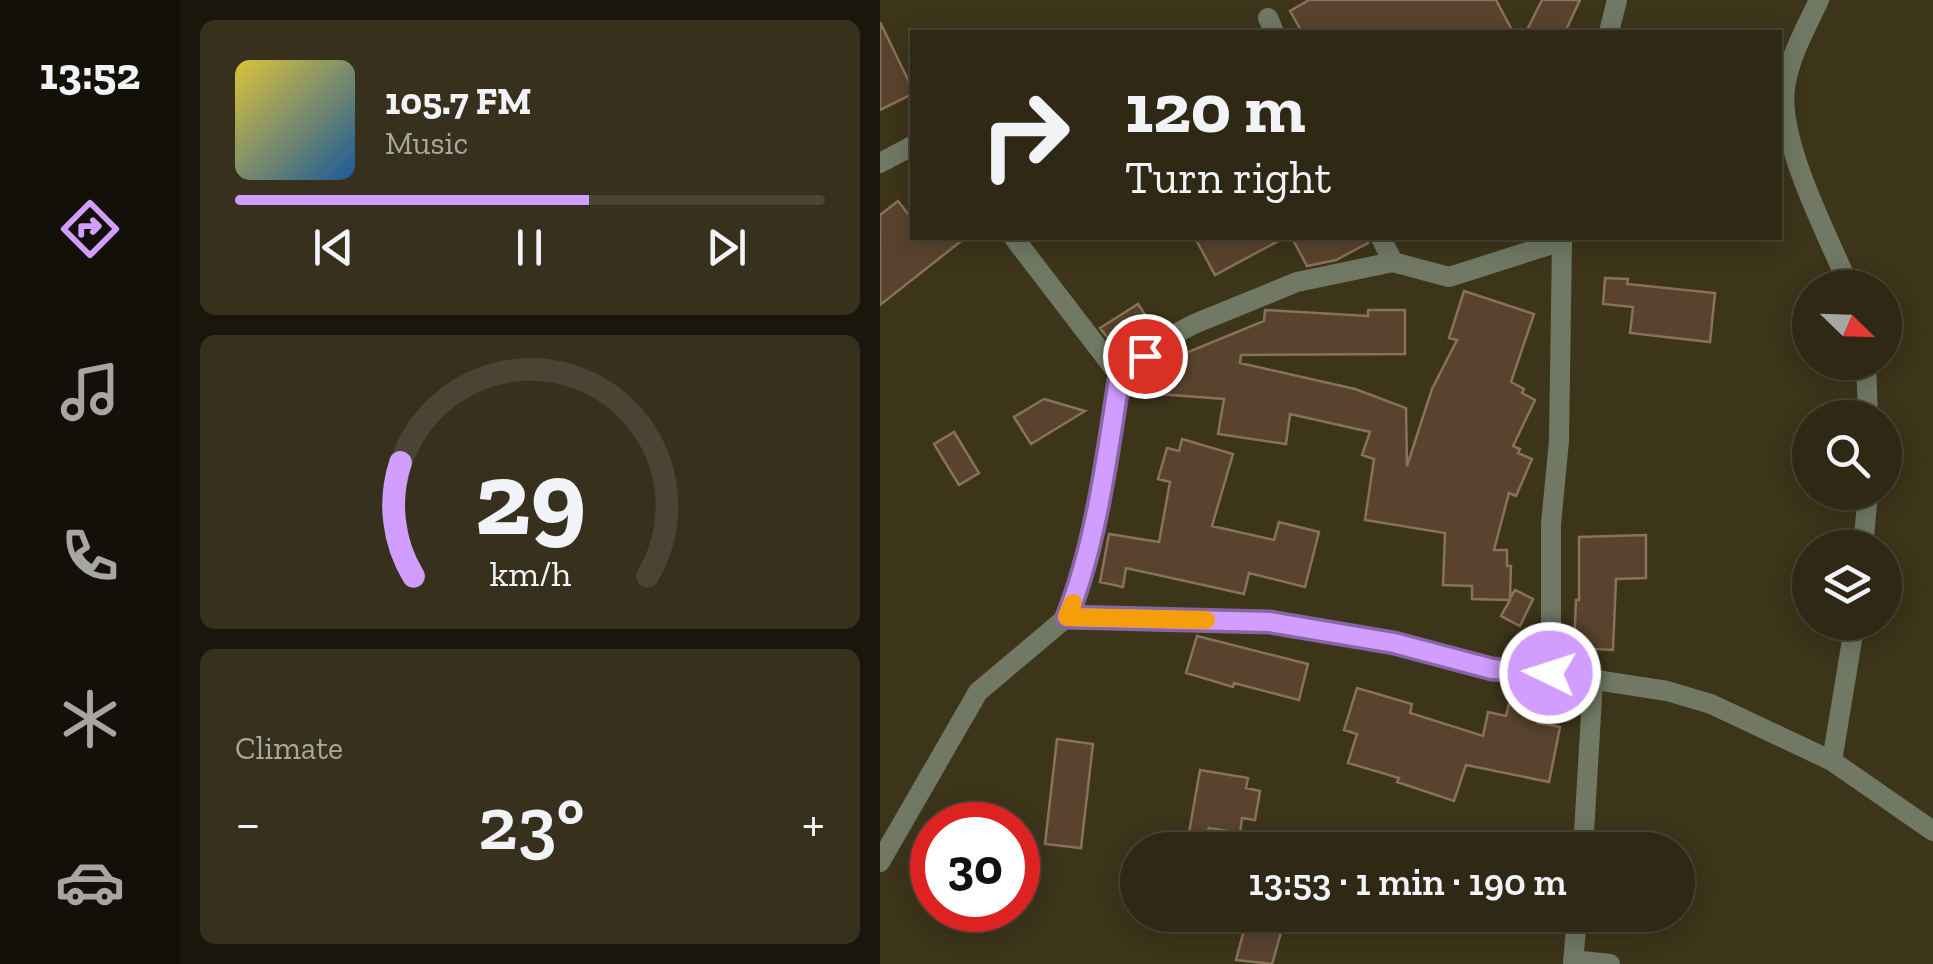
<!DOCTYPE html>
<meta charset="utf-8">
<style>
:root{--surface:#2e2814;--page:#36301d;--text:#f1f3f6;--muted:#a7a6a0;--line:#494434;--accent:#d19dfe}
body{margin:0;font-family:"Zilla Slab",serif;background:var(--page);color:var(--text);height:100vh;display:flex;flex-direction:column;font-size:38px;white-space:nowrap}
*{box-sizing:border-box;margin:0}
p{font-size:32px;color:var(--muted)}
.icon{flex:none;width:55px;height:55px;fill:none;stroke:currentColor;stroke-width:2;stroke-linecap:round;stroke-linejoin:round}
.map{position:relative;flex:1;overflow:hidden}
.sheet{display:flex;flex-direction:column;gap:20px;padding:20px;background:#19160b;width:700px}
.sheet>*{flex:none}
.guide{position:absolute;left:30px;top:30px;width:872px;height:210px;border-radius:0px;box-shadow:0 5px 25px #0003,0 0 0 2px var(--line);background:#2e2814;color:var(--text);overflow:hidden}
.needle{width:65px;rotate:113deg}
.buttons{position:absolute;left:912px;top:270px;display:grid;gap:20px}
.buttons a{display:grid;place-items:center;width:110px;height:110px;border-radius:50%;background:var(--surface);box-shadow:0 5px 25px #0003,0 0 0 2px var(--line);font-size:50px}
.speed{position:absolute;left:30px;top:802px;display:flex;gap:20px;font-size:50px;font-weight:700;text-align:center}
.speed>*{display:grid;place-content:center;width:130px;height:130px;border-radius:50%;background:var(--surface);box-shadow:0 5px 25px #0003,0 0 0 2px var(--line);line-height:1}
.speed .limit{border:15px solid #d22;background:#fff;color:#111}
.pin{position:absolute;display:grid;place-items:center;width:85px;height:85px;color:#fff;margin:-42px;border:5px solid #fff;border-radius:50%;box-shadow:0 2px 10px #0007}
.me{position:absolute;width:110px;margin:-55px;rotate:274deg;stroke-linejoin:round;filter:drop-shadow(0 0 8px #0008)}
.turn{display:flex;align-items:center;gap:35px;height:210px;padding:0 50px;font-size:45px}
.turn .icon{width:130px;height:130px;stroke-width:2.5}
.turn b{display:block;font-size:70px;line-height:85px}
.big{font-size:75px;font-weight:600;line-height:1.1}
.sheet .tile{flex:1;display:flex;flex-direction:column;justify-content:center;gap:15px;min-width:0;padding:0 35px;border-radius:15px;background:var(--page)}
.sheet .dial{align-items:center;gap:0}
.dial svg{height:260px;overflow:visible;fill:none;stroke:var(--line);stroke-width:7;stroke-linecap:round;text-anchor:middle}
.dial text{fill:var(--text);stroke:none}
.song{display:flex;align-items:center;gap:30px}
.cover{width:120px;height:120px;border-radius:15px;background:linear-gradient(135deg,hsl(50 70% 55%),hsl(210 70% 35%))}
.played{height:10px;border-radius:5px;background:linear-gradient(90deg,var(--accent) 60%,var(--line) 60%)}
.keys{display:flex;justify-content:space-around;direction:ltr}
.heat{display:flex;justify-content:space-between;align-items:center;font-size:55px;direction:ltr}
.trip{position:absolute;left:240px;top:832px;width:575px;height:100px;border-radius:50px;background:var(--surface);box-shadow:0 5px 25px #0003,0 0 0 2px var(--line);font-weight:600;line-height:100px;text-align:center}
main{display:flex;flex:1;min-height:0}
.menu{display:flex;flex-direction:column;width:180px;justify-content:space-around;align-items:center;background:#121008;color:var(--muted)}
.menu .icon{width:70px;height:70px}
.menu .current{color:var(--accent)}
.menu b{font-size:45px;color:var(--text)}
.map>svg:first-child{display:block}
.building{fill:#59432e;stroke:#89725b;stroke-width:2.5}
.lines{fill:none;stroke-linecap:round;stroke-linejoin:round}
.street{stroke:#717965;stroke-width:20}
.route-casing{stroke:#8866a5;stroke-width:25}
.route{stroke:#d19dfe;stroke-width:18}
.slow{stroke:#f59e0b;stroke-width:18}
</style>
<main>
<nav class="menu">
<b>13:52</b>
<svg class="icon current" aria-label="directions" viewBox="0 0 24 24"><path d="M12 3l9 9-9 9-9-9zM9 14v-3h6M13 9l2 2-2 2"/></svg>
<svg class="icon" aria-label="music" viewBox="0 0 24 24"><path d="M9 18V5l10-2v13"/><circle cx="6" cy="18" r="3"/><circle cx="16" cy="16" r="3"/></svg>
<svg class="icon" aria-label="phone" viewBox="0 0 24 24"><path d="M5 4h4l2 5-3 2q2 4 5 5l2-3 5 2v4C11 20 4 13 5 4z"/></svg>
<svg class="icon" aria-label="climate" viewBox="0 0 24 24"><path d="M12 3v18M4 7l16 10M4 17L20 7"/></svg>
<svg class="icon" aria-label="car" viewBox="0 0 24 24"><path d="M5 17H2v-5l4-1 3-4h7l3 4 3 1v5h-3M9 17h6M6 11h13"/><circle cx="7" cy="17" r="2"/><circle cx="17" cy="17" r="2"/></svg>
</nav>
<section class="sheet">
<div class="tile">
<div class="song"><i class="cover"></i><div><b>105.7 FM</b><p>Music</p></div></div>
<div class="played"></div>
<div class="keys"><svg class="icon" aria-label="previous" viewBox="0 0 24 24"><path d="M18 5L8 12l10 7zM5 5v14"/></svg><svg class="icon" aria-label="pause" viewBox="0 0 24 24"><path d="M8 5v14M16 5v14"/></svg><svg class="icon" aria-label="next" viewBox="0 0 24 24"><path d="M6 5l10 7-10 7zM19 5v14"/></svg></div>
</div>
<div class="tile dial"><svg viewBox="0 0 100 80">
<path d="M14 69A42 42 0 1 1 86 69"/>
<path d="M14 69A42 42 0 0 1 10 34" stroke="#d19dfe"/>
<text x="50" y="56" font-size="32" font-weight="700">29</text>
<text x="50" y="72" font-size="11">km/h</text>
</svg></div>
<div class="tile"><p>Climate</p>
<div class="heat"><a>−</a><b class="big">23°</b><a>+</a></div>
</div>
</section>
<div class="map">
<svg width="1053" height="964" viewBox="0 0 1053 964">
<rect width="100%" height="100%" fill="#3d351a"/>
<path class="building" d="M429 0H616L633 32H422L410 11Z
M662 0H700L685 32H646Z
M0 22 32 88V94L0 110Z
M18 201 32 219V238H85L0 305V215Z
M315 238H404L335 275Z
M412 238H487L488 243 456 260 427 266Z
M725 278 748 279 747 284 835 293 830 342 750 333 753 307 723 304Z
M584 291 654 314 631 382 644 389 642 393 655 400 633 446 640 449 638 453 652 459 636 496 629 493 614 550H627V566H631L630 598 635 590 653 599 640 626 621 616 630 600 592 599V586L563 585 565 533 485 520 494 459 482 455 490 432 410 414 406 444 338 434 344 399 263 393 279 364 384 321 385 310 488 316V310H525V354L361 355 360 363 475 389 526 408 527 466 552 389 577 340 569 338Z
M258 304 270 322 258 330 262 339 241 355 220 328Z
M164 399 205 411 151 444 134 417Z
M74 432 99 473 79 485 54 444Z
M302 439 353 454 332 526 394 540 399 522 439 532 425 587 369 573 364 594 246 568 243 587 220 582 229 534 279 542 290 482 278 479 287 448 299 451Z
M766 535V578L736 579 733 650 694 648 696 600H699V537Z
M317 636 428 664 419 700 354 683 353 687 306 673Z
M477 688 532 704 530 713 603 736 608 712 626 716 629 704 660 711 658 723 680 727 669 782 586 765 574 801 517 782 519 778 468 763 477 734 464 730Z
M177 739 213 744 201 848 165 844Z
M320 770 368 778 366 788 380 791 375 820 362 818 360 833 329 828 321 850H306Z
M368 915H406L392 964 356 960Z"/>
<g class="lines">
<path class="street" d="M939 0C926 28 909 57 905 88 898 142 948 236 970 288
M388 18 394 32
M729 32 737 0
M0 163 32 146
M134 238 239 375
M501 238 513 262
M986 362 988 418
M983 548 988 492
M187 617 389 622 514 643 611 669 671 673 787 691 831 704 952 761 975 622
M671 673V524L679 441 682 241
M952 761 1053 831
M703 850 713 680
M0 862 98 692 187 617 196 593 224 477 239 375 282 341 314 324 417 282 513 262 569 277 682 241 681 238
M693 960 730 964
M693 964 697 915"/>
</g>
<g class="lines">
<defs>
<path id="route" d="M265 356 240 374C227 455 217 541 187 617L390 622 514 643 612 669 670 673"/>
</defs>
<use href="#route" class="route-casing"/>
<use href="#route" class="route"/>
<path class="slow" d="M193 603 187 617 326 620"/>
</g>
</svg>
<div class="buttons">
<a><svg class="needle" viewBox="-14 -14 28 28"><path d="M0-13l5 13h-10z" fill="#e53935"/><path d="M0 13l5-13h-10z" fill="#a7a6a0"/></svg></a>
<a><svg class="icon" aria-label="search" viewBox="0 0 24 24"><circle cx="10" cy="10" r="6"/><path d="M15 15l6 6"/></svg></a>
<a><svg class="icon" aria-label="layers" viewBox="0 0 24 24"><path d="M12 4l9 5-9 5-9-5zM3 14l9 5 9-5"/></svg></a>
</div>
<div class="speed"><div class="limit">30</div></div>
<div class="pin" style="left:265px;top:356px;background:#d93025"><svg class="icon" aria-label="arrive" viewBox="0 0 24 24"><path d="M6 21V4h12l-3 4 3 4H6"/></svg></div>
<svg class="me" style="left:670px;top:673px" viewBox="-20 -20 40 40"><circle r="17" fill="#d19dfe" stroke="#fff" stroke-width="3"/><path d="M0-11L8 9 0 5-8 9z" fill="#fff"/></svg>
<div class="trip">13:53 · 1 min · 190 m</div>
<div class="guide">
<div class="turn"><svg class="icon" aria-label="right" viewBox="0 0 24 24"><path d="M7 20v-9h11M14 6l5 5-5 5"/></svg><div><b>120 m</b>Turn right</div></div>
</div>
</div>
</main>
